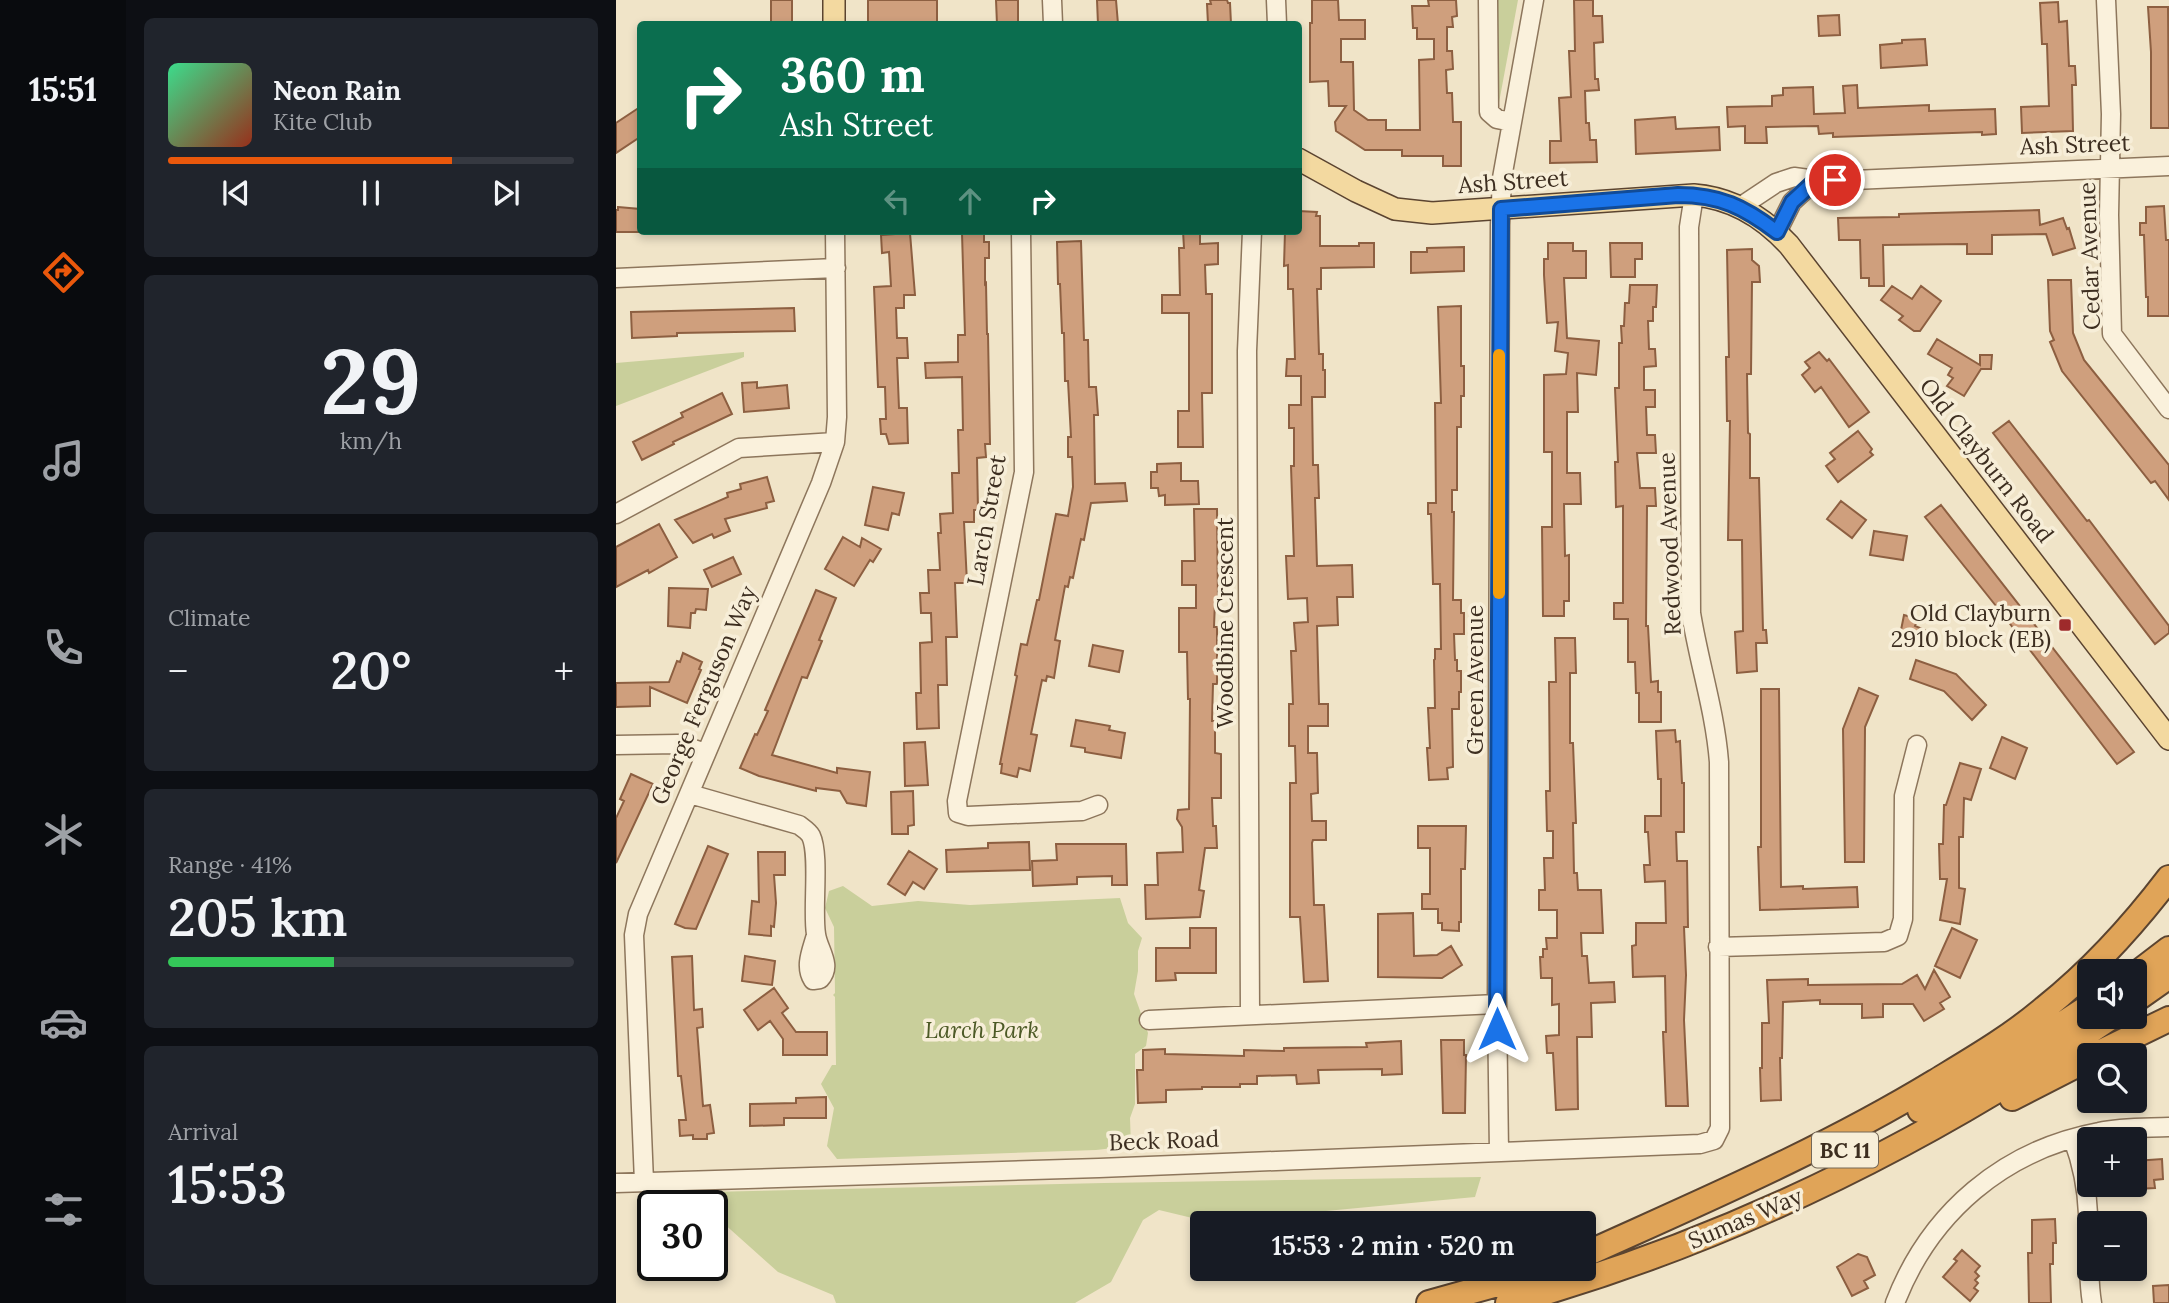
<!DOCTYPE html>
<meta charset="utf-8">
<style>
:root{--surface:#171b24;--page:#20242c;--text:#f1f3f6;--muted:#9ea1a6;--line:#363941;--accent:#ea580c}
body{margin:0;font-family:Lora,serif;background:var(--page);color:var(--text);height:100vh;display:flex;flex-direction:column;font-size:26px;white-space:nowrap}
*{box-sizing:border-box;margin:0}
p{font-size:23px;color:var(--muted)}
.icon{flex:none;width:38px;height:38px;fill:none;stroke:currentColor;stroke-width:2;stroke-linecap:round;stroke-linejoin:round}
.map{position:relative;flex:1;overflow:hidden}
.drawer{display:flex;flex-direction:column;gap:18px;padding:18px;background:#0d0f14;width:490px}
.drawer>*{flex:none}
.guide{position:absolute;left:21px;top:21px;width:665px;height:214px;border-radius:7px;box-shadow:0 4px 10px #0003;background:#0b6e4f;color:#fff;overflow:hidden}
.fabs{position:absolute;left:1461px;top:959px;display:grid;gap:14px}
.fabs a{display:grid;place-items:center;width:70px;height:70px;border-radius:7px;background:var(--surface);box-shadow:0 4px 10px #0003;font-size:35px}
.speed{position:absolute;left:21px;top:1190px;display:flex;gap:14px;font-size:35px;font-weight:700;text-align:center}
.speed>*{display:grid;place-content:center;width:91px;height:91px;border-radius:50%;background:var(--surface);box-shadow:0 4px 10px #0003;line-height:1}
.speed .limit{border:4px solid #111;border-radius:10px;background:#fff;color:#111}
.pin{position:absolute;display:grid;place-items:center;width:60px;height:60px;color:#fff;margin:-30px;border:4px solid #fff;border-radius:50%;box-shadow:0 2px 7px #0007}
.me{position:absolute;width:77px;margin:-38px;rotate:0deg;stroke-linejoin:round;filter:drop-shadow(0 0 5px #0008)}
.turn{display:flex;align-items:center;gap:24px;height:147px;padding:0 28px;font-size:32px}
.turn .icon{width:91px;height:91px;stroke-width:2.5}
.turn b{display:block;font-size:49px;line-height:60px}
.lanes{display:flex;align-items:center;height:66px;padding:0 28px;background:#0003;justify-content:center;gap:35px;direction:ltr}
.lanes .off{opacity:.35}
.big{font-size:52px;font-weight:600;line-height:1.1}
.drawer .widget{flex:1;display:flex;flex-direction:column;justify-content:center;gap:10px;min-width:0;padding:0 24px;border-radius:10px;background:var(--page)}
.drawer .dial{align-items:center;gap:0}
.dial b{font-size:91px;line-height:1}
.song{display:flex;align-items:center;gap:21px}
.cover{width:84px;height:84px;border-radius:10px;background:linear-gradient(135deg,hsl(150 70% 55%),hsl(10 70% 35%))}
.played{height:7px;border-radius:4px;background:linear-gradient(90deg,var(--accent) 70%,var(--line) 70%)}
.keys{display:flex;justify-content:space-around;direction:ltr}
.heat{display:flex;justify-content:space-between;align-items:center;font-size:38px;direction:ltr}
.charge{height:10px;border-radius:5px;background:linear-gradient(90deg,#34c759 41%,var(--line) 0)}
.trip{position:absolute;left:574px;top:1211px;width:406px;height:70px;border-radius:7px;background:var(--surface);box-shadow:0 4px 10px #0003;font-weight:600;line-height:70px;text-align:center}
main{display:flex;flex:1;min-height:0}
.tab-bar{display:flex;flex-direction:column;width:126px;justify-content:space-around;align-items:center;background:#090b0e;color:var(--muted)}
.tab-bar .icon{width:49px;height:49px}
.tab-bar .selected{color:var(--accent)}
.tab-bar b{font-size:32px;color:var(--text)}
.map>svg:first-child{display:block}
.green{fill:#c9cf9b}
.building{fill:#cf9f7d;stroke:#8d5f41;stroke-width:2}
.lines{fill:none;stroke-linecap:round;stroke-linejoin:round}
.minor-casing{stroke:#8d765c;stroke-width:21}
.major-casing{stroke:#5b4430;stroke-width:24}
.highway-casing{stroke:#5b4430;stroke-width:28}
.minor{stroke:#faf1dc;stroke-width:18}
.major{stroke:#f3d9a0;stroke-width:21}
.highway{stroke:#e0a458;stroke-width:24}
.route-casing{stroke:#114b97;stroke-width:18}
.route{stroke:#1a73e8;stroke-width:12}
.slow{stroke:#f59e0b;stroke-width:12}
.poi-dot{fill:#9e2a2b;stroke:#f7eed8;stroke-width:2.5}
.labels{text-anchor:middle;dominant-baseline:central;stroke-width:7;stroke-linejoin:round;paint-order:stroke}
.shield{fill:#f7eed8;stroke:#756857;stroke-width:2}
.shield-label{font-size:21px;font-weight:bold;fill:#3d2e20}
.street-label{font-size:23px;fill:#3d2e20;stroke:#f7eed8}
.poi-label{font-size:23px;fill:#3d2e20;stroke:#f7eed8;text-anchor:end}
.park-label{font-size:23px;font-style:italic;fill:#4d5a26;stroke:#f7eed8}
</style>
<main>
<nav class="tab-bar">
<b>15:51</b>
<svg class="icon selected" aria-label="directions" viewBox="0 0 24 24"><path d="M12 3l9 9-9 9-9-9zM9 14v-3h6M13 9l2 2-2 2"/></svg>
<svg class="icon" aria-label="music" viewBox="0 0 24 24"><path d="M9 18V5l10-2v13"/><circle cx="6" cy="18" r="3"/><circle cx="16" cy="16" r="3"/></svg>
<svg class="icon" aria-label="phone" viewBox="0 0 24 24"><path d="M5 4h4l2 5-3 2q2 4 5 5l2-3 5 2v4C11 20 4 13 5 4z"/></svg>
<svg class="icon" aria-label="climate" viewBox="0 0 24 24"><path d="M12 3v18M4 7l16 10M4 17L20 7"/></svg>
<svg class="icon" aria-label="car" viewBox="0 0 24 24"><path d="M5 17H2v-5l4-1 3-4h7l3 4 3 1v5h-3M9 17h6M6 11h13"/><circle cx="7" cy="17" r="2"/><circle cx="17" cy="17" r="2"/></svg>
<svg class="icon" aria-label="filters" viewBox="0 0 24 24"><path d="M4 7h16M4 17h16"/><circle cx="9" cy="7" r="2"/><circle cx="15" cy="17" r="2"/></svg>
</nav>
<section class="drawer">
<div class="widget">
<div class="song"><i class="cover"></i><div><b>Neon Rain</b><p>Kite Club</p></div></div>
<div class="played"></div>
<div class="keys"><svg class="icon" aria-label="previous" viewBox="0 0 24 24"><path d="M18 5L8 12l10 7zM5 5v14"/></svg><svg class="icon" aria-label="pause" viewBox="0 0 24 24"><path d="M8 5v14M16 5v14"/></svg><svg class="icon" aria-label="next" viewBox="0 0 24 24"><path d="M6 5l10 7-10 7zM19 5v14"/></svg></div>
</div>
<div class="widget dial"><b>29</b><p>km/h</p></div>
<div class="widget"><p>Climate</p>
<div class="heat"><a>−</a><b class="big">20°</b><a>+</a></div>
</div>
<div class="widget"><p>Range · 41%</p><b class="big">205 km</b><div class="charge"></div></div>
<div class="widget"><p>Arrival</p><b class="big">15:53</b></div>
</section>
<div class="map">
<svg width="1553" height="1303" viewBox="0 0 1553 1303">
<rect width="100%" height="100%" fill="#f0e4c8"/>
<path class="green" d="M882 0H902L882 108Z
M128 352V357L0 406V363Z
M227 886 256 906 302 901 354 905 504 898 512 923 526 938 522 951V971L518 994 532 1033 530 1046 519 1054V1104L514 1118 515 1146 480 1150 221 1159 211 1146 218 1108 205 1084 216 1065H220L219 997 217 995 219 993 218 927 209 908 213 891Z
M865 1177 859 1197 593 1222 543 1210 527 1220 495 1282 459 1303H220L217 1295 162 1272 96 1213V1206H92V1192L488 1183Z"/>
<path class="building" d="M155 0H176V24H155Z
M252 0H321V24H252Z
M380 0H402V24H381Z
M481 0H500L502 24H482Z
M594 0H611L612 3H614L615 24H592L591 4H595Z
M696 0H722L723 20H749V39H725V62H737L738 110 752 120H770V130H804L803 60 818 59V39H801V28H797L796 6H813L812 0H840L841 16 836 17 837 27H831V51H836L837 69 830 70 831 93H836L837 122H845V166H827V156H786V150H749L720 131 719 122 730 106H713L712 81 694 82V23H696Z
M958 0H977V16H986L987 42 978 43 979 79H982L983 90 969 91 970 123H973L974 140H980L981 162 934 163V141H945L943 98 955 97 953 51H959Z
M1442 2 1443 22 1451 21 1453 66H1459L1460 85H1456L1457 131 1406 133 1405 107 1433 106 1431 44H1426L1424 3Z
M1532 7H1552L1553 128H1535V52Z
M1223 15 1224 35 1203 36 1202 16Z
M1309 39 1311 65 1265 68 1264 45 1286 43V40Z
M1241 85 1242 108 1313 105V111L1379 109 1380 134 1366 135V132L1217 137V133L1203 134 1202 126 1150 127 1151 143H1129V126L1112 127 1111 107 1156 106V96L1167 95V88L1197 87 1198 114 1229 113 1227 86Z
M24 107V137L0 153V123Z
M1059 117 1060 129 1103 127 1104 150 1020 154 1019 120Z
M1548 206 1550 240H1553V316H1532V297H1530L1528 235H1524V223H1530V207Z
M2 207 24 209V232H0V210H2Z
M1423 210 1424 225 1447 218 1451 229 1453 228 1459 248 1437 255 1430 234 1376 235V254H1351V244L1267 245 1268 286H1253V278H1245L1244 240H1223L1222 218 1283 217V214Z
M682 211 701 212 700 216H704V246H743V243H758V267L705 268V289H701L703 354H707V370H709V397H696L697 465H702L703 498H699L701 566 736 565 737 597H721L722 625 701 626 703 704H712V726H692V753H701L702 793 695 794 696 821H710V840H697L696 843 698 905H708L712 981 688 982 684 917H674V783H680L679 746H673V704H677L675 651H680L678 623 692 622 691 598 672 599 670 556H678L675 466H678V428H673V405H685V376H670L671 359H679L677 289H672V265L668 266 669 231H682Z
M567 231H584V244L602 243V264L589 265 590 294H596V393H586L587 447H562V411H573V313H546V295H564L563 248H568Z
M294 233 299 295H288V308H280L281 338H291L292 358H281L283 408H291L292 443 273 444 270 434H265L264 419H270L269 387H262L258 287 275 286 273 252 266 253 265 235Z
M346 233H368V242H373V258H369V284L370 283 371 334H372L374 444H369L370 457 361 458 362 510H358V522H348L351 583H339L341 637H330L331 685H322L323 728 301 729 300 693H305L304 643 316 642 315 613H305L304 593H313L312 570H324L322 533H325L324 514 337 513 336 473H343L342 430H347L346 377 310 378 309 363 342 362V335H349Z
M465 241 468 340H472L473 387H480L482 415H478L479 484 509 483 511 501 475 503 468 540 465 539 457 578 454 577 452 587 449 586 439 640 444 641 438 678 431 676 430 681 426 680 415 734 421 735 414 771 403 768 401 777 385 773 386 764H384L401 676 399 675 405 644 411 645 421 600H423L440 514 452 516 457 487 456 457H452V437H455L452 381H449L448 333H446L444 284H442L441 242Z
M932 243H957V251H970V278H948L951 338 983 341 980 375 961 373 962 412H951V473H964L965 504H948L949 556 953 555V601H948V616H927L926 527H936V452H928V375L950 374 952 353 939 351 942 322 931 323 928 275V259H932Z
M994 243H1026V259H1019V277H995Z
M848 247V271L795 273V252H811V248Z
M1136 249V260L1143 266 1144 282H1136L1135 374H1131L1132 433 1134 434V478H1143L1147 630H1150L1151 643H1140L1141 671 1121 673 1119 632 1127 631 1126 540H1112L1114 421H1111L1110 357H1113L1111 250Z
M1432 280H1455L1457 333 1468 360 1553 465V500L1539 481 1535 483 1446 371 1434 342 1438 340 1434 331Z
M1014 285H1041L1040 307H1037V321H1032L1033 349H1039L1040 366 1028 367V390H1039V407H1030L1031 435H1039L1040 453H1021L1024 488H1039L1040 506H1031L1030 626H1032L1035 682 1042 681V692H1045V722H1023V693H1020L1019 662H1012V619H998V603H1007V506L1000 507 999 462H1002L999 388H1003V343H1006L1005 326H1008L1009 303H1013Z
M1276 286 1296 299 1305 286 1325 301 1304 331H1298L1283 320 1287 316 1265 300Z
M845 306V366H848V396H845V427H841V490H836V512H838L837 600H845V613H848V634H838L839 660H841V671H845V692H843V709H836L837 767 831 768 832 779 813 780 811 748H814L812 708H819L818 660 819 659V649H825L824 584H817L815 514H812V503H820L819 403H825L822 307Z
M178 308 179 331 61 333V336L16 338 15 312Z
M1321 339 1364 365V355H1376L1375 369H1365L1348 396 1331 386 1337 378 1332 375 1336 368 1312 354Z
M1203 352 1211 361 1213 359 1253 412 1233 427 1205 387 1199 392 1186 375 1194 368 1189 362Z
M141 382V388L171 385 173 408 128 412 126 383Z
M106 393 116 414 57 442 58 444 26 460 17 442 67 417 65 413Z
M1393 421 1471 521 1473 520 1553 626V633L1539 644 1377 433Z
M1242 431 1256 449 1254 452 1257 455 1222 482 1210 466 1219 459 1214 453Z
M565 463V481H582L583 504 549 505V495L543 496 542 488H535V472H541V464Z
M151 477 158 501 150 503 151 508 109 519 114 531 98 538 96 534 77 543 59 520 112 497 111 493 125 489 124 484Z
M257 487 288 493 283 515 276 513 272 530 249 525Z
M1225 501 1250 520 1236 538 1211 519Z
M1325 505 1518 752 1501 764 1388 616 1309 517Z
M578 509H601L602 601H599L598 627H601V684H597L596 721H599V753L605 754V798H596L597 826H600L601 848H589L583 890 588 891 584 917 530 919 529 885H542L541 853 567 852 566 827 561 819 562 810 573 809 574 699H572L571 652H563V608H580V585H566V561H579Z
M43 524 61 557 33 573 32 570 0 587V547Z
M1258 531 1291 536 1287 560 1254 555Z
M227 537 244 547 246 538 265 549 257 562 254 560 238 586 209 569Z
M117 557 125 574 96 587 88 570Z
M53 588 92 589 90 610 80 609 79 613H75L74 628 52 626Z
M200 590 220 598 203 640 206 641 191 678 186 677 156 755 221 773V768L254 772 250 806 231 803 224 791 200 788V791L143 776 124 768 139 734 141 735 152 711 149 710Z
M1288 615 1302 619 1299 626 1309 630 1305 642 1284 635Z
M939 638H959L960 673H954V743H957L960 823H957L958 873H961L962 890H985L987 933H965L966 956H971L973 983 998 982 999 1002 975 1003 976 1037H961L962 1109 940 1110 937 1053H931L930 1036 943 1035V1004L936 1005V978H925L924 957H927V949H931L930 938H941V910H923V890H929L928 858H937V831H931L930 791H934L933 682H940Z
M477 645 507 651 503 672 473 666Z
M67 653 86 662 83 669 85 670 71 703 34 687V706L0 707V683L53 682 61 661 64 662Z
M1300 660 1340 674 1370 705 1356 720 1328 691 1294 679Z
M1243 688 1262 696 1249 727 1248 862H1229L1227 729Z
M1145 689H1163L1165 887 1187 886V889L1241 887 1242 907 1144 910 1142 847H1145Z
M460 720 494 726 493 730 509 733 505 758 469 752V748L455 746Z
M1059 730 1060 742 1064 741 1066 783H1068V832H1060L1061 861H1071L1072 927H1068L1070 975 1068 1020 1072 1106H1050L1047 1032H1050L1049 976 1017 977 1016 946 1020 945V923H1050L1049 881 1029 882 1028 865H1034L1032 832H1029V816H1045V779H1042L1040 731Z
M1386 737 1411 748 1399 779 1374 768Z
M309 742 312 785 289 786 288 743Z
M1344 763 1365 769 1355 800 1348 798 1347 837H1343V888L1349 889 1344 924 1324 920 1331 879H1324L1323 844H1327L1328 805H1330Z
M15 774 37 784 0 863V818L8 801 4 799Z
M297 791 298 825 292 826V834H276L275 792Z
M802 826H850L849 869H845V922H843V931L826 930V923H822V909H806V894H814V848H802Z
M413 842 414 870 331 872 330 850 372 848V843Z
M440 844H510L511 885H496V876L461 877V884L417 886 416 861 441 860Z
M92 846 112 854 80 929 69 928 59 924Z
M293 851 321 869 308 889 297 882 289 895 272 884Z
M142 852H169V875H158L160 903 158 927 155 926V936L133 934 136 901 143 902Z
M797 913 798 956 821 955 835 946 846 965 826 978 762 977V914Z
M574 928H600V973H559L560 980 540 981V948H574Z
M1336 928 1361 940 1344 978 1319 966Z
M76 956 78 1010 86 1009 87 1027 81 1028 87 1106 94 1105 98 1133 91 1134V1139H77V1135L64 1136 63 1120H70L65 1076H62L56 957Z
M129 956 159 961 156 985 126 981Z
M1318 970 1334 997 1324 1003 1328 1009 1308 1021 1297 1004H1267V1017L1246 1018V1004H1204V1000L1167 1002 1166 1058H1164L1165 1100 1145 1101 1144 1068H1146V1023H1153L1151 980 1192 979V985L1286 984 1301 975 1309 989Z
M158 988 172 1008 166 1013 180 1032H211V1055H167V1039L154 1021 142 1030 128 1010Z
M825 1040H848V1055H850L849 1113H827Z
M785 1041 786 1074 766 1075V1069L702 1070 703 1083 681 1084 680 1075 641 1076V1084H624V1087H586V1089L550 1090V1102L522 1103 521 1070H527V1050L549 1049V1054L628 1056V1050L668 1051V1048L751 1047 750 1043Z
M210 1097V1118H168V1125L134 1126V1104L180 1103V1098Z
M1546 1159 1547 1179 1538 1180 1539 1188 1520 1189 1519 1161Z
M1439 1219 1440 1243H1437V1264H1434L1435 1303H1413L1412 1253H1416V1220Z
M1346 1250 1364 1266 1359 1272 1363 1276 1359 1280 1362 1283 1358 1288 1362 1291 1354 1301 1327 1277 1341 1261 1338 1259Z
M1242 1254 1251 1257 1259 1275 1248 1281 1252 1288 1236 1296 1221 1267Z
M1553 1285V1303H1538L1537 1286Z"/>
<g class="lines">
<defs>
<path id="minor" d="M436 0 437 24
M660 0 661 24
M872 0 873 112 881 119 896 122
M1490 0 1495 114 1493 215 1496 334 1553 409
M1124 207 1160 183 1178 177 1200 180H1238L1553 166
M405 231 408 472 341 801 342 813 352 816 466 811 482 805
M1161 232 1176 202 1200 180
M0 278 220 268
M0 514 123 448 219 442
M0 745 62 744 90 753
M74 794 183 825C187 828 193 832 195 836 204 855 196 910 200 934 202 950 217 965 204 979L197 980C188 966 196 950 200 935
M1102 947 1268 942 1282 936 1287 919 1288 796 1301 745
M634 1015 631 351 636 231
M533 1020 881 1004
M1457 1139C1466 1163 1471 1188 1472 1214 1474 1244 1471 1274 1476 1303
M883 1152 881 1004 884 225 886 178 918 0
M28 1182 18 935 22 914 205 483 219 442 221 417 219 231
M0 1183 483 1168 1084 1144 1098 1140 1104 1128 1103 762C1099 711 1083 663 1075 613L1073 227 1078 195
M1279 1303C1314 1212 1388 1150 1483 1132 1506 1127 1530 1128 1553 1127"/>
<path id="major" d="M218 0V24
M682 159 740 191 779 209 816 213 1078 195C1116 198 1148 218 1173 245L1553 739"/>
<path id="highway" d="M1519 975 1553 949
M1519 1000 1553 976
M1479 1055 1553 1019
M1396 1098 1474 1058
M1304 1110 1387 1063 1474 1006
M968 1255C1087 1201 1207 1150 1319 1082 1357 1059 1395 1037 1429 1008 1474 972 1518 924 1553 878
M813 1303 935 1269
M892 1303C1108 1243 1311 1143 1495 1017"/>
</defs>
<use href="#minor" class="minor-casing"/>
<use href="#major" class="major-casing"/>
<use href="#highway" class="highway-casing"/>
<use href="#minor" class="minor"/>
<use href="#major" class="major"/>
<use href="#highway" class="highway"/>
</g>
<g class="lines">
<defs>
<path id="route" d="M881 1029 885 209 1062 195C1104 195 1128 207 1161 232L1176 202 1200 180H1219"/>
</defs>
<use href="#route" class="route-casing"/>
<use href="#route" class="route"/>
<path class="slow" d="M883 593V355"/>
</g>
<rect class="poi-dot" x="1442" y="618" width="14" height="14" rx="3.5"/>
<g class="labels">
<rect class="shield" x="1196" y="1132.5" width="66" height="35" rx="5"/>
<g class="shield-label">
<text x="1229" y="1150">BC 11</text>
</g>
<g class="street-label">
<text transform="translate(1459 144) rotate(-2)">Ash Street</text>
<text transform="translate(897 181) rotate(-4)">Ash Street</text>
<text transform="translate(1473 256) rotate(-92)">Cedar Avenue</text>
<text transform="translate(1371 460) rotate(52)">Old Clayburn Road</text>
<text transform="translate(370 520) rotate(-80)">Larch Street</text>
<text transform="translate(1053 544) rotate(-92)">Redwood Avenue</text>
<text transform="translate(608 623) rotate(-90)">Woodbine Crescent</text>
<text transform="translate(858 680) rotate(-90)">Green Avenue</text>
<text transform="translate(87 695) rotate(-67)">George Ferguson Way</text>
<text transform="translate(548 1140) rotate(-2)">Beck Road</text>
<text transform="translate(1129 1218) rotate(-23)">Sumas Way</text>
</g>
<g class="poi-label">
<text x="1435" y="612">Old Clayburn<tspan x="1435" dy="26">2910 block (EB)</tspan></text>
</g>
<g class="park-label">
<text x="366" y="1029">Larch Park</text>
</g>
</g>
</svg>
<div class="fabs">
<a><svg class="icon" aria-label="sound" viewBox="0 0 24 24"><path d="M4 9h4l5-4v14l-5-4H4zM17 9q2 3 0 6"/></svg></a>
<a><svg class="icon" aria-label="search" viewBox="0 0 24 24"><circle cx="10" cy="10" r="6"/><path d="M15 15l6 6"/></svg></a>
<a>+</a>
<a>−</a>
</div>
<div class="speed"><div class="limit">30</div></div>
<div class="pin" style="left:1219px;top:180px;background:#d93025"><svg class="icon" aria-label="arrive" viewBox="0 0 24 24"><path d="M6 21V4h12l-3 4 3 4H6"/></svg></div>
<svg class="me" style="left:881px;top:1029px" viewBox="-20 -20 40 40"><path d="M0-17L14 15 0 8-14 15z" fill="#1a73e8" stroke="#fff" stroke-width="4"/></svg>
<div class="trip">15:53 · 2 min · 520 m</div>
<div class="guide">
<div class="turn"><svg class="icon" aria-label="right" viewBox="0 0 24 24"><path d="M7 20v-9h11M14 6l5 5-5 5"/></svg><div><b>360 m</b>Ash Street</div></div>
<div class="lanes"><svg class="icon off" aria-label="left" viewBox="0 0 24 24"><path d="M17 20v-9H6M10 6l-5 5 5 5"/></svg><svg class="icon off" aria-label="ahead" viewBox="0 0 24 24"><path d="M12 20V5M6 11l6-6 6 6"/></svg><svg class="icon" aria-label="right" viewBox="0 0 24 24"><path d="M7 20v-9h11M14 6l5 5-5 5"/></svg></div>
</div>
</div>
</main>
